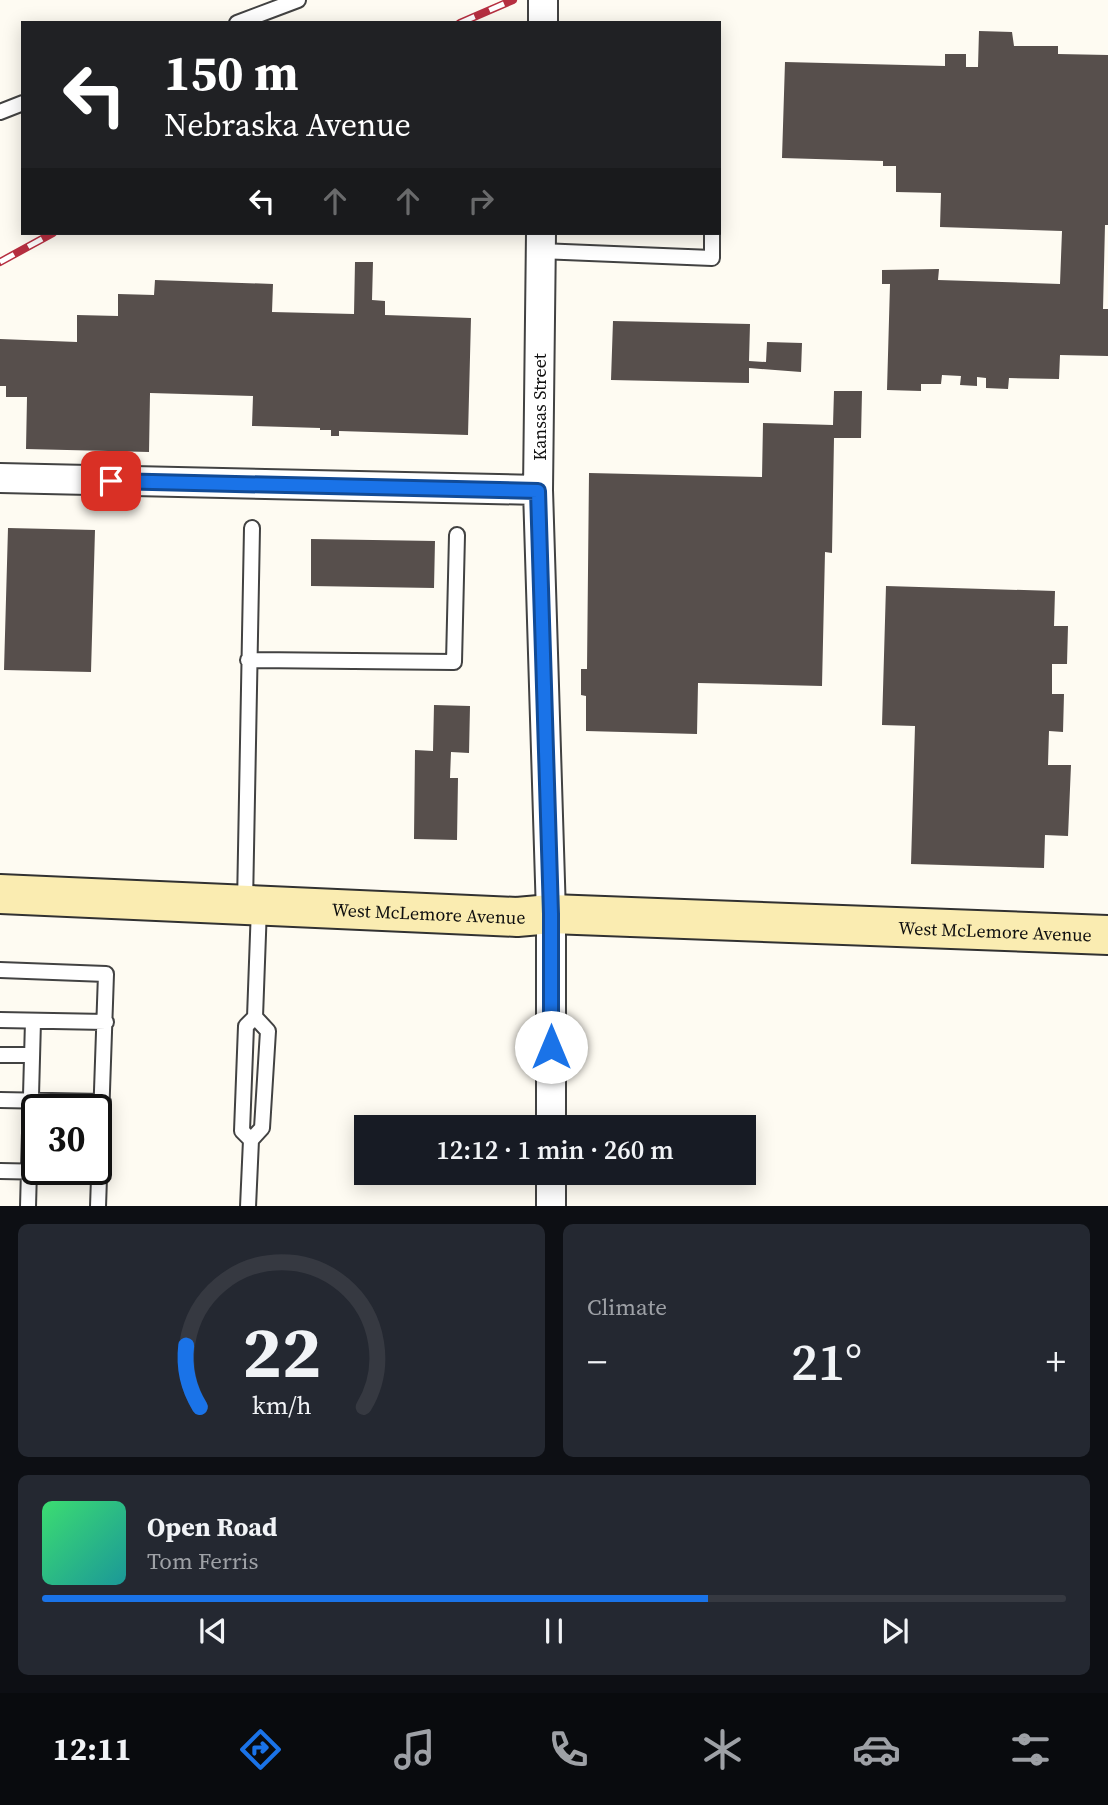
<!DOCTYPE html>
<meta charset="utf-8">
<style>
:root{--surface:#171b24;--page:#242831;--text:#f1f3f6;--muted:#9ea1a6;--line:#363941;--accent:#1a73e8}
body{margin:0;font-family:"Source Serif 4",serif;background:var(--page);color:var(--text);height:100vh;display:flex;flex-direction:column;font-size:26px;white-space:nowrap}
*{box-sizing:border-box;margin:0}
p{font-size:23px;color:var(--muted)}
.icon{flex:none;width:38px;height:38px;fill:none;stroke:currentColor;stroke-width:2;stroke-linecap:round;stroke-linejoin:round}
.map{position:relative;height:1206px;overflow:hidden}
.details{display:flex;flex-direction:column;gap:18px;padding:18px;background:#0d0f14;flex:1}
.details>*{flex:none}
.top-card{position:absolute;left:21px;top:21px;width:700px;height:214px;border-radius:0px;box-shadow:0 4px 18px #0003;background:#202124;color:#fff;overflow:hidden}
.speed{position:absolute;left:21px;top:1094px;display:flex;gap:14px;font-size:35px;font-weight:700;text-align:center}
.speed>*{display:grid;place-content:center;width:91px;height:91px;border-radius:50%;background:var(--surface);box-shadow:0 4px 18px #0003;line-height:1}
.speed .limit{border:4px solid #111;border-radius:10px;background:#fff;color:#111}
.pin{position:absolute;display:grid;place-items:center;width:60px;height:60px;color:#fff;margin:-30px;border-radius:14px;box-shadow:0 4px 10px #0006}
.me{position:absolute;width:77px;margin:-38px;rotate:0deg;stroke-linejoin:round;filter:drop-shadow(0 0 5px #0008)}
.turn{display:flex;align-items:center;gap:24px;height:147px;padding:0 28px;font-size:32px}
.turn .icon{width:91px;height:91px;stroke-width:2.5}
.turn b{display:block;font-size:49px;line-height:60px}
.lanes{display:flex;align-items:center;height:66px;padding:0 28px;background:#0003;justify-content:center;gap:35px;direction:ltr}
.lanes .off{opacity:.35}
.big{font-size:52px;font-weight:600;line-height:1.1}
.details .tile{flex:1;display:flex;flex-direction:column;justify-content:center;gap:10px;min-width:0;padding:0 24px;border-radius:10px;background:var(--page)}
.details .dial{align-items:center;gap:0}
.dial svg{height:182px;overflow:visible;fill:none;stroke:var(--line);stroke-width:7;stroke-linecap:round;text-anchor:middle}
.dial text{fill:var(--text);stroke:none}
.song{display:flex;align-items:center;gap:21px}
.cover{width:84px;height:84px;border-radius:10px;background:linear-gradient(135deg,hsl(140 70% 55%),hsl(180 70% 35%))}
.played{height:7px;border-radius:4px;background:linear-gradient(90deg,var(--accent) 65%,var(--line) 65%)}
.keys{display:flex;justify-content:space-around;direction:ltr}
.heat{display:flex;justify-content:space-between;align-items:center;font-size:38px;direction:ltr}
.details .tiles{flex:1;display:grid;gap:18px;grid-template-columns:1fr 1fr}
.tile:last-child{grid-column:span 2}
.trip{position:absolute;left:354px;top:1115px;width:402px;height:70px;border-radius:0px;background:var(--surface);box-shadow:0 4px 18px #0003;font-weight:600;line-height:70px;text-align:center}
.tab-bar{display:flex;height:112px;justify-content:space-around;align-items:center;background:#090b0e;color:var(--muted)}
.tab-bar .icon{width:49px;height:49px}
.tab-bar .selected{color:var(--accent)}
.tab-bar b{font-size:32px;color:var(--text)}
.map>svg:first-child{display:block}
.building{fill:#574f4c}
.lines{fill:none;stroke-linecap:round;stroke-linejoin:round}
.service-casing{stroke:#424242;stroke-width:18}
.minor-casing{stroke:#424242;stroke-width:32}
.secondary-casing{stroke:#313131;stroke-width:42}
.service{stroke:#fff;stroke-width:14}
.minor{stroke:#fff;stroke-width:28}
.secondary{stroke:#faecb1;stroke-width:38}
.rail-casing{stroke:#b62f40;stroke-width:8}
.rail{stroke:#fff;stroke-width:5;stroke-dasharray:16;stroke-linecap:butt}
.route-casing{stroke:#114b97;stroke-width:18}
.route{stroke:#1a73e8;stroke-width:12}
.labels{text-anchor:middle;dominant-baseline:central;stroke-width:7;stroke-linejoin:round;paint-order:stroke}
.street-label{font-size:18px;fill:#0f0f0f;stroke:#fff}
</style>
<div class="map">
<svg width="1108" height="1207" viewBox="0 0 1108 1207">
<rect width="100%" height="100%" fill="#fefbf2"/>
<path class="building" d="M979 31 1012 32 1014 46H1058V54L1108 55V225H1105L1103 309H1108V356L1060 355 1059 379 1009 378 1008 389 986 388V378L977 377V386L960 385 961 376 942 375 941 384H921V391L887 390 890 284H882V270L939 269 938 280 1060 284 1062 231 940 227 941 193 896 192V166H883V161L782 158 785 62 945 66V54H966V67H978Z
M355 262H373L372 300 385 301V315L471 318 468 435 339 431V436H331V430H320V428L252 426 253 396 150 393 149 452 26 449 27 397H6V386H0V339L77 342V315L118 316V294L154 295 155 280 273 284 272 312 354 314Z
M613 321 750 324 749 361 766 362 767 342 802 343 801 372 749 368V383L611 380Z
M834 391H862L861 438H834L832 553 825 552 822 686 698 683 697 734 586 731V696L581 695V669H587L589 473 762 477 763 423 833 425Z
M8 528 95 530 91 672 4 670Z
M311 539 435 541 434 588 311 586Z
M886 586 1055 591 1054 626H1068L1067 664H1052V694H1064L1063 732 1049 731 1048 765H1071L1068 836 1045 835 1044 868 911 864 915 726 882 725Z
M434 705 470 706 469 753 451 752 450 778H458L457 840 414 839 415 750 433 751Z"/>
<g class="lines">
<defs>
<path id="service" d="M237 23 298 0
M0 112 23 103
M540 251 712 258V233
M248 660 454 662 457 535
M245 904 252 528
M0 970 106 974 98 1207
M255 1017 268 1031 262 1128 251 1140 242 1131 246 1026 255 1017 259 907
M0 1020 106 1022
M0 1055H32
M0 1100 103 1102
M0 1171 100 1173
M28 1207 33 1021
M248 1207 251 1140"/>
<path id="minor" d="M543 23V0
M541 233 538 490 551 914V1127
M0 478 538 490
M551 1172V1207"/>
<g id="secondary">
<path id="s1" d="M0 894 517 917 551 914 1108 935"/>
</g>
</defs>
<use href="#service" class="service-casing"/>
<use href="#minor" class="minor-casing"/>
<use href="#secondary" class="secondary-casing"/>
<use href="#service" class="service"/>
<use href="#minor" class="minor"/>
<use href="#secondary" class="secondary"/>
<defs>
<path id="rail" d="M460 23 513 0
M0 262 53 233"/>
</defs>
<use href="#rail" class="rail-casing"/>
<use href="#rail" class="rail"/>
</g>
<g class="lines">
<defs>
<path id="route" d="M111 481 538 491 551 914V1047"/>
</defs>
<use href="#route" class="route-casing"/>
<use href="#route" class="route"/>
</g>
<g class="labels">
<g class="street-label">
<text transform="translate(539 407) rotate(-90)">Kansas Street</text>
<text stroke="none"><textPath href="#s1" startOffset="429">West McLemore Avenue</textPath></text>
<text stroke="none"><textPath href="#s1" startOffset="996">West McLemore Avenue</textPath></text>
</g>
</g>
</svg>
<div class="speed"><div class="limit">30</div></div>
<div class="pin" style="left:111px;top:481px;background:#d93025"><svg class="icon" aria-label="arrive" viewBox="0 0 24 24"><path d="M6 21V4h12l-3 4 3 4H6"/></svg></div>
<svg class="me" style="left:551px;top:1047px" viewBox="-20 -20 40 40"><circle r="19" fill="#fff"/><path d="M0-13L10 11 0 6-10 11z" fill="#1a73e8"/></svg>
<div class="trip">12:12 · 1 min · 260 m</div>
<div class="top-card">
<div class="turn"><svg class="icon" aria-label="left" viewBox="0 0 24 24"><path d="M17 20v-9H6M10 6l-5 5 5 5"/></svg><div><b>150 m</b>Nebraska Avenue</div></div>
<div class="lanes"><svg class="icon" aria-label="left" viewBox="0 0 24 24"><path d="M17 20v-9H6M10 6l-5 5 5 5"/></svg><svg class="icon off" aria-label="ahead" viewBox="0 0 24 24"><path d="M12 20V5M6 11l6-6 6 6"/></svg><svg class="icon off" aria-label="ahead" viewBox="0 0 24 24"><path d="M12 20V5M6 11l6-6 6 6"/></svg><svg class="icon off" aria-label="right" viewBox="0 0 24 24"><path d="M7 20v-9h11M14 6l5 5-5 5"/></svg></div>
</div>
</div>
<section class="details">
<div class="tiles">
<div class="tile dial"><svg viewBox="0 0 100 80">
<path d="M14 69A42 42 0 1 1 86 69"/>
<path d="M14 69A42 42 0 0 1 8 42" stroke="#1a73e8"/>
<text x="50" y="56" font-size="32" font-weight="700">22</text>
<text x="50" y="72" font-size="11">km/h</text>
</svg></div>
<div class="tile"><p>Climate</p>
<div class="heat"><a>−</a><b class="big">21°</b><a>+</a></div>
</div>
<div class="tile">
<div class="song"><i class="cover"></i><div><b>Open Road</b><p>Tom Ferris</p></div></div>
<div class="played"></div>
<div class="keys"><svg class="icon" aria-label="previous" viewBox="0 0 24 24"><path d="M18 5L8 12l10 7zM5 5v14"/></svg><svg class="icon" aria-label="pause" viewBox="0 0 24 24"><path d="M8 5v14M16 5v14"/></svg><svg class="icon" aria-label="next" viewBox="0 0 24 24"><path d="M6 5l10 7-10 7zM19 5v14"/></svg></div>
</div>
</div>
</section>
<nav class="tab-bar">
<b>12:11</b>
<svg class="icon selected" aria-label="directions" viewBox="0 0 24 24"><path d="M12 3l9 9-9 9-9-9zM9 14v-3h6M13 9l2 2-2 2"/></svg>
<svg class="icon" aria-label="music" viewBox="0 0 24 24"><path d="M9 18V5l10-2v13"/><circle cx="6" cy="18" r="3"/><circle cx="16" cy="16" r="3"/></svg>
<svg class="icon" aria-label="phone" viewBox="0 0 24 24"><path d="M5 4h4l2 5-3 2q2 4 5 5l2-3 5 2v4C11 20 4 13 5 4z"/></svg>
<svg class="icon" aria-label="climate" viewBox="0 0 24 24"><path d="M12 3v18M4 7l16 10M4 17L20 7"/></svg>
<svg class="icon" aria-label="car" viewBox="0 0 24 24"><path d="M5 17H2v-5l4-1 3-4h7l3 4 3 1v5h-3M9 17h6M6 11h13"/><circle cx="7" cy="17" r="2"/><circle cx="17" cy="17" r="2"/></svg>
<svg class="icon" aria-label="filters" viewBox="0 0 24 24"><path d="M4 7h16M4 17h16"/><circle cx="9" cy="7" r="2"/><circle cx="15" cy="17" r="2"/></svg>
</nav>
